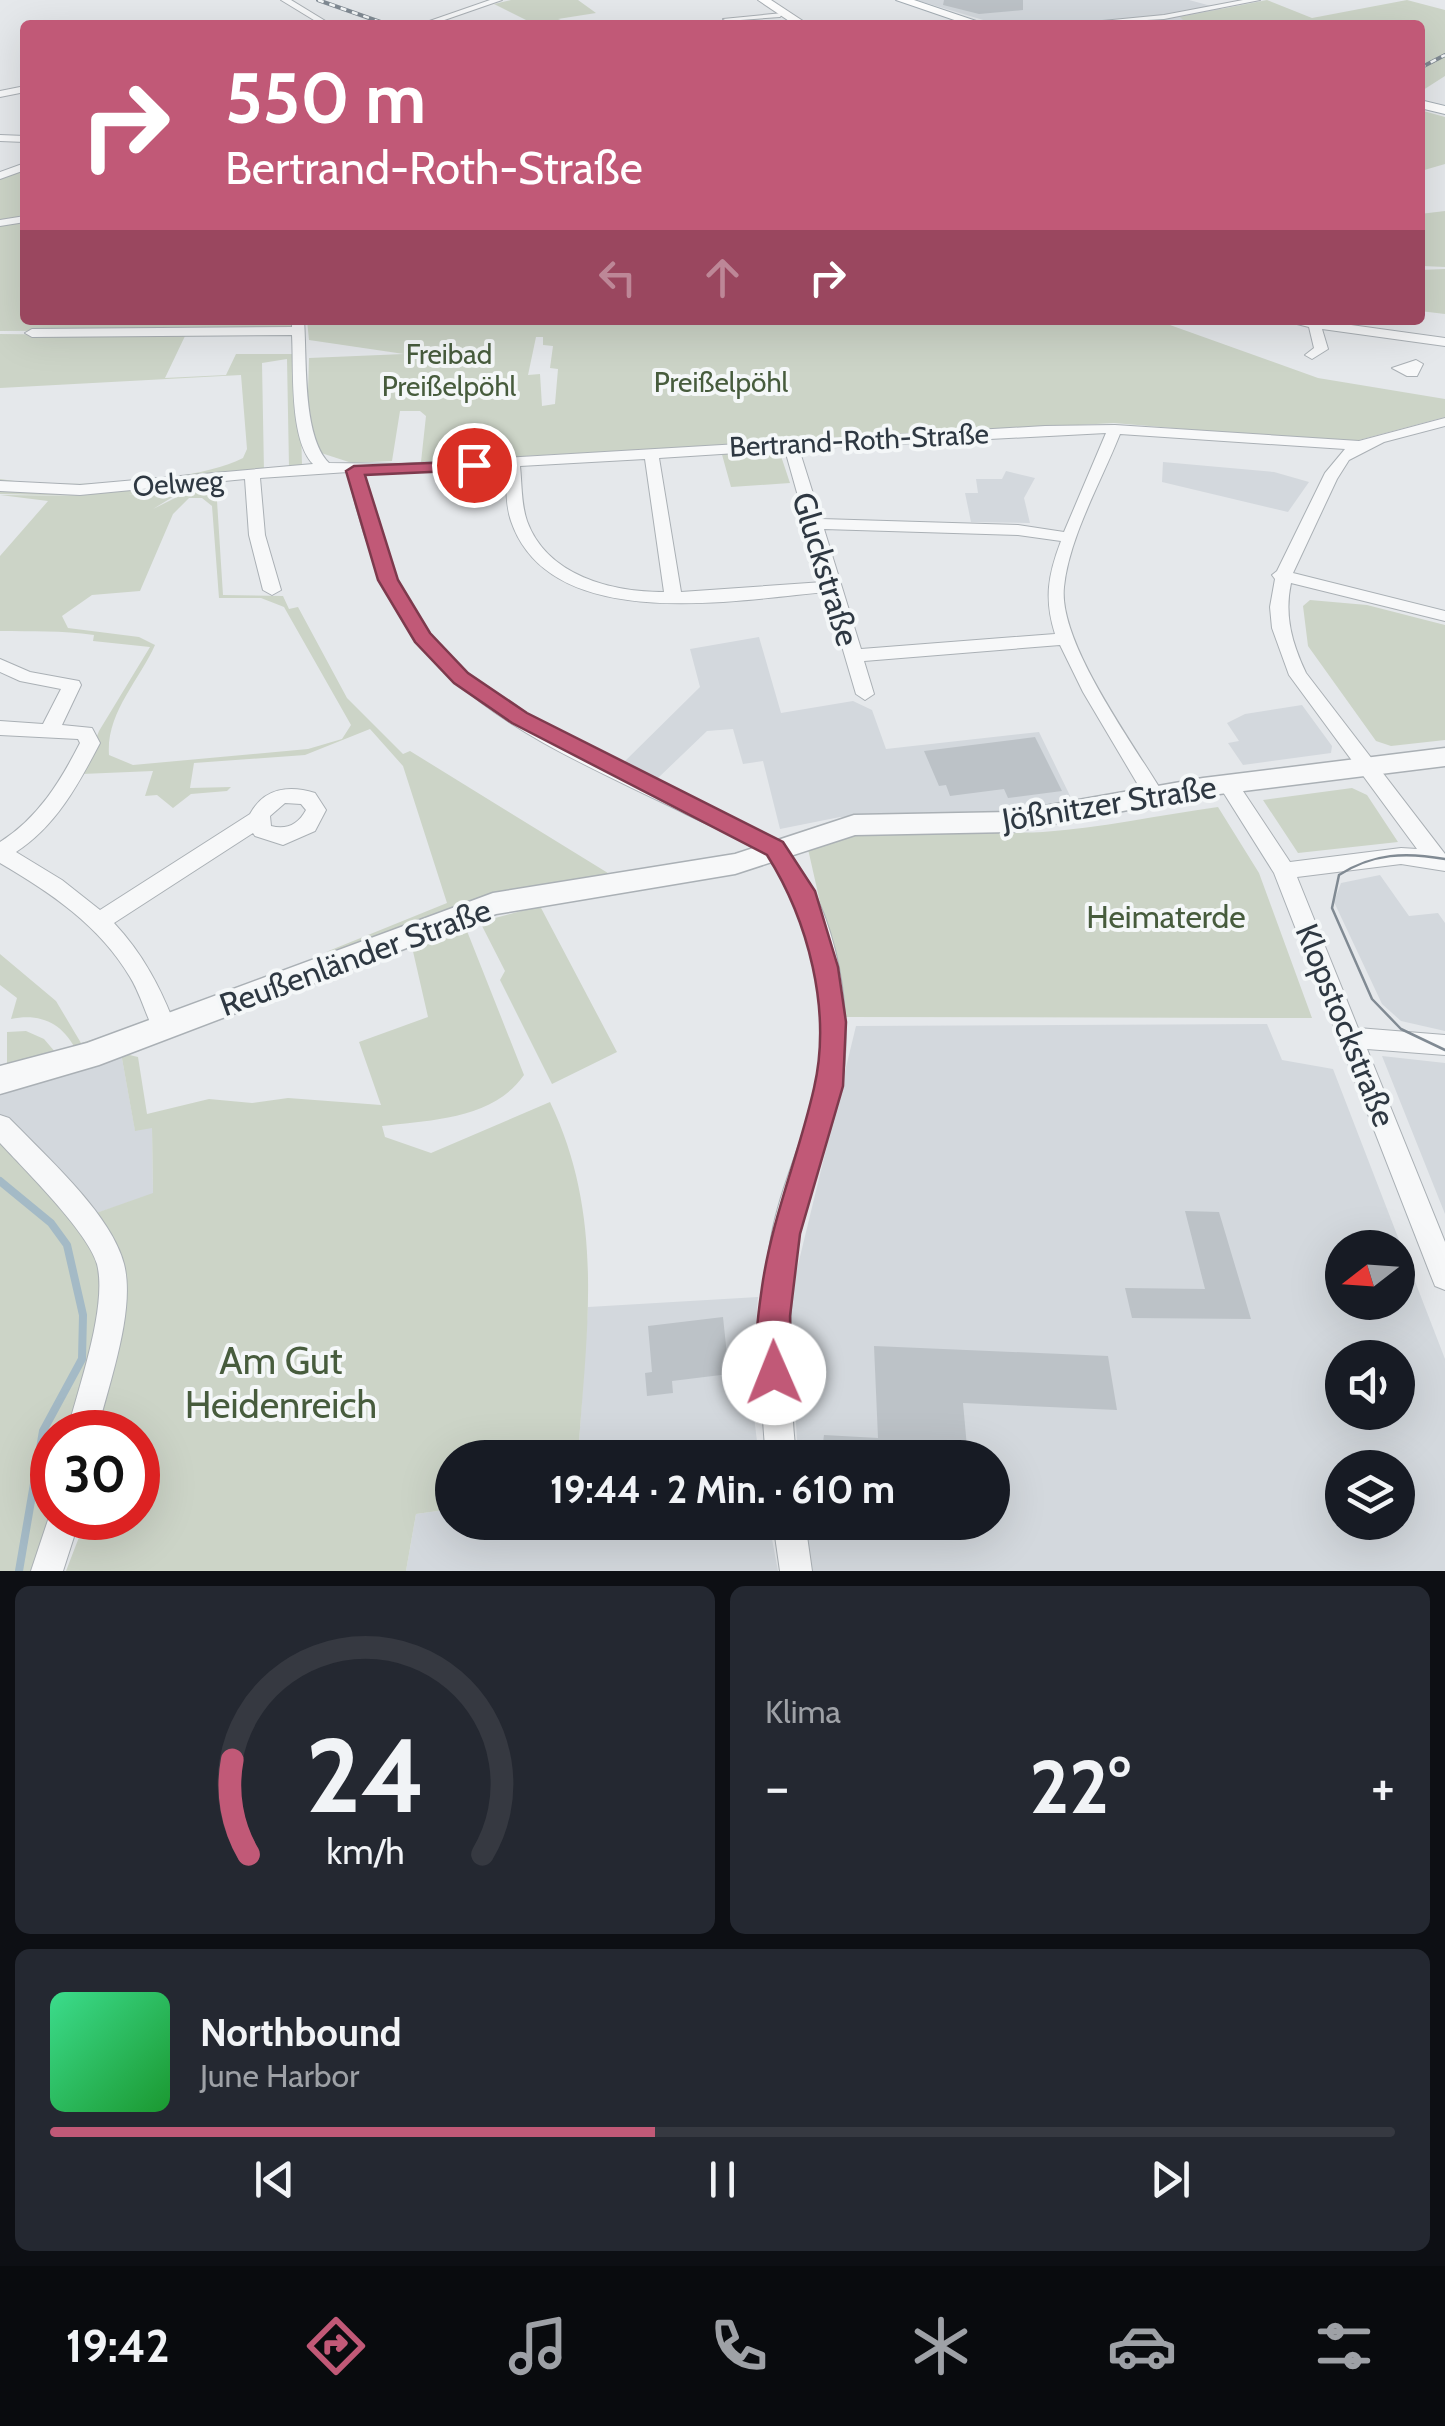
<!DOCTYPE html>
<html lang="de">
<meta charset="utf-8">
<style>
:root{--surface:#171b24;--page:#242831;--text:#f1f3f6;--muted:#9ea1a6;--line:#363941;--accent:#c15977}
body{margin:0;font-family:Cabin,sans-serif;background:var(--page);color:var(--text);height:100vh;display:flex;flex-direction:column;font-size:38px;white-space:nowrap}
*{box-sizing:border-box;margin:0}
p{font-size:32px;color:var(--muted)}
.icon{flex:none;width:55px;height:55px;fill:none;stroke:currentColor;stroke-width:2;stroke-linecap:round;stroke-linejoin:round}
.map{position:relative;height:1571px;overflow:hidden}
.sheet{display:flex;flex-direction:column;gap:15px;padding:15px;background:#0d0f14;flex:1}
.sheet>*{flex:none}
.hud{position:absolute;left:20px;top:20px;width:1405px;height:305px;border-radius:10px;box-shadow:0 10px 40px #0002;background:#c15977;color:#fff;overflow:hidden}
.needle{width:65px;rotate:253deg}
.controls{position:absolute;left:1325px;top:1230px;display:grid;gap:20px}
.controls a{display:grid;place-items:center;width:90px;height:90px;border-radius:50%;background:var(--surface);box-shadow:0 10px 40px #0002;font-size:50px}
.speed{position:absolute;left:30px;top:1410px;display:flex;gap:20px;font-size:50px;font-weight:700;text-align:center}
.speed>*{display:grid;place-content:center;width:130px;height:130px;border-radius:50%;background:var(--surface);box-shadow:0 10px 40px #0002;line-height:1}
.speed .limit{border:15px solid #d22;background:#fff;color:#111}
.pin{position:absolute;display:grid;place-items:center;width:85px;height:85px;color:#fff;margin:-42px;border:5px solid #fff;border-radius:50%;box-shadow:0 2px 10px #0007}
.me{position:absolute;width:110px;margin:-55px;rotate:359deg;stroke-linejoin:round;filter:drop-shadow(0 0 8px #0008)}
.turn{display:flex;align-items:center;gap:35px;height:210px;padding:0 40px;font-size:45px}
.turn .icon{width:130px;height:130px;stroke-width:2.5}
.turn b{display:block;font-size:70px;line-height:85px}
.lanes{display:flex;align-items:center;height:95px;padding:0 40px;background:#0003;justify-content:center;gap:50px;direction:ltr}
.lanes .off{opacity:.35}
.big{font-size:75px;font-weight:700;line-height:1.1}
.sheet .widget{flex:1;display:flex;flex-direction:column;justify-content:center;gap:15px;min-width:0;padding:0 35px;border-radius:15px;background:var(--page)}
.sheet .dial{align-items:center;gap:0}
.dial svg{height:260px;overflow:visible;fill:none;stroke:var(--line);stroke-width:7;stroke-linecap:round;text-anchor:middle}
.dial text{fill:var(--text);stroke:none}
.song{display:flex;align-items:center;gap:30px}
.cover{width:120px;height:120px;border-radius:15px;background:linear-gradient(135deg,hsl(150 70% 55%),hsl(130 70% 35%))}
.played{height:10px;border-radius:5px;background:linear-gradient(90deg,var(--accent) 45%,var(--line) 45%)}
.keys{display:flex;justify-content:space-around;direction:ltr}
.heat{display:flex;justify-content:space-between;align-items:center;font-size:55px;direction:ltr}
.sheet .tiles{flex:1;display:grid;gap:15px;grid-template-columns:1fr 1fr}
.widget:last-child{grid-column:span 2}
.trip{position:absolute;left:435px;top:1440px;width:575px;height:100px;border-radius:50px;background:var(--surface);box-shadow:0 10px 40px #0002;font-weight:700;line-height:100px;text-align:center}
.tab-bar{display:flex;height:160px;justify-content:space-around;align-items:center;background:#090b0e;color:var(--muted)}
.tab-bar .icon{width:70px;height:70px}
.tab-bar .active{color:var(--accent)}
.tab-bar b{font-size:45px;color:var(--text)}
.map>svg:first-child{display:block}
.built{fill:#d3d8dd;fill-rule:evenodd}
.green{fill:#ccd4c7;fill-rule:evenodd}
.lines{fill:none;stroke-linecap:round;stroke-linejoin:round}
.stream{stroke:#a4bac6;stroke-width:8}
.building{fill:#bcc2c7}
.minor-casing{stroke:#aab0b5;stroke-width:2}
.tertiary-casing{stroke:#aab0b5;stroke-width:3}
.secondary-casing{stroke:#aab0b5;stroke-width:2}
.primary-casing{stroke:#a5aeb5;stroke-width:2}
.minor{fill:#f7f8f9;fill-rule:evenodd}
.tertiary{fill:#f7f8f9;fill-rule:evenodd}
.secondary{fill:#fff;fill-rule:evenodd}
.primary{fill:#fff;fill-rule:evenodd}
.tram{stroke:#808a93;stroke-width:2.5}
.rail-casing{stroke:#808a93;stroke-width:4}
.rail{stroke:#f4f7f8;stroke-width:2.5;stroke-dasharray:6;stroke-linecap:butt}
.route{fill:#c15977;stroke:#7d3a4d;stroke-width:2.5}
.labels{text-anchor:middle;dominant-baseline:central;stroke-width:8;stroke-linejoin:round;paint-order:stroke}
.far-park-label{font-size:28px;fill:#475c3d;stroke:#f4f7f8}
.far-street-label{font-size:28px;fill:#2e3842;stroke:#f4f7f8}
.street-label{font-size:32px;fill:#2e3842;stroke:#f4f7f8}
.park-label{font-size:32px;fill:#475c3d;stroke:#f4f7f8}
.near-park-label{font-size:38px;fill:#475c3d;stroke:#f4f7f8}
</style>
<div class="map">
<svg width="1445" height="1571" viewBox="0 0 1445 1571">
<rect width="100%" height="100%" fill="#e5e8eb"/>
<path class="built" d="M916 0H1189L1226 10 1234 25H1000Z
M1163 462 1274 472 1309 482 1288 512 1162 482Z
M1006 471 1035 478 1024 498 1030 523 971 522 965 493H978L976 479H1002Z
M759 637 781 713 853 701 872 710 886 749 1039 732 1074 804 1039 811 840 817 780 829 763 761 743 764 733 729 707 731 658 778 623 763 700 687 690 649Z
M1302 705 1332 746 1331 753 1243 765 1228 743 1239 741 1227 723 1245 714Z
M1380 875 1409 916 1438 913 1445 923V1031L1401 1021 1382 1004 1334 902 1341 883Z
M1267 1024 1282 1060 1333 1069 1445 1359V1571H813L804 1523 992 1522V1458L798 1457 789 1302 856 1026ZM1342 1248H1398V1302H1342ZM1342 1358H1398V1412H1342ZM1342 1468H1398V1522H1342Z
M121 1053 135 1130 152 1127 153 1194 82 1218 0 1119V1096Z
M1382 1056 1445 1063V1214Z
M758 1297 751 1393 759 1457 578 1458 588 1307Z
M452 1509V1522L769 1523 778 1571H406L416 1514Z"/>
<path class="green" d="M511 0H578L596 13 558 19 575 25H536L494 4Z
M1267 0 1312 18 1407 0 1445 10V76L1420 92V25H1188L1180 17Z
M1420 110 1445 117V164L1421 171 1420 181Z
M25 168V218L0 222V177Z
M1445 211V267L1423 266 1420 214Z
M25 220V320H292V330L0 331V224Z
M1445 269V314L1420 311V270Z
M307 320H1156L1318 378 1445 399V417L1348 443 1114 423 421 462 426 416 420 411H400L392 461 352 463 318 452 307 424 309 358 404 354 309 340ZM536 337H543V345L553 346 550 368 558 369 555 404 542 406 540 374 528 375Z
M0 334 185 336 165 378 226 375 236 354H299L302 465 289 467 287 359 262 363 264 472 101 488 0 484V479C57 489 193 484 243 458L247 449 241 375 0 388Z
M779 450 790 483 731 487 721 451Z
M216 485 223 595 283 596 289 609 298 607 347 698 403 754 410 751 616 878 326 952 447 903 403 766 370 729 305 755 194 763 190 788 231 787 227 791 191 794 173 808 157 795 145 796 153 771 82 774 99 731 150 647 93 641 94 635C61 630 33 632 0 631V556L48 501 0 495 93 496 0 494V489L43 494 164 488 128 495 189 487 153 509 191 490ZM189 498H202L212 506 219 598H261L284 607 351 725 342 739 308 749 133 765 109 755C106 713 139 681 155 645L139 637 68 628 62 616 92 595 140 591 173 514Z
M1310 600 1367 605 1445 625V740L1391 746 1376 741 1308 646 1303 606Z
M1352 788 1367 795 1398 842 1298 853 1263 800Z
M1218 807 1259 873 1312 1018 846 1017 808 849C877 814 968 836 1043 832 1101 828 1160 815 1218 807Z
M540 906 617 1052 552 1084 500 980 505 971 480 922Z
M465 926 524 1075C493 1120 428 1120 382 1126L385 1137 431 1153 550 1102C606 1219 586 1333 578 1457L452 1458V1509L416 1514 406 1571H66L81 1532 67 1527 40 1571H0V1135L82 1218 153 1193 152 1128 135 1131 121 1053 138 1057 147 1114 209 1099 252 1103 288 1098 381 1105 359 1042 428 1017 412 947ZM52 1432H138V1518H52Z
M0 954 56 1001 81 1043 112 1034 75 1048C61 1022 39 1013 11 1019L17 998 0 985Z
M26 1031 44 1039 56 1053 0 1072V1067L7 1065V1032Z"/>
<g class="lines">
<path class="stream" d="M0 1181 51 1223 67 1245 83 1315 82 1359 43 1431 19 1571"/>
</g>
<path class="building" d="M944 0H1023V10L979 14 943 5Z
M1035 737 1062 791 1008 798 1004 789 950 796 946 785 939 786 924 751Z
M1185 1211 1219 1212 1251 1319 1132 1318 1125 1288 1205 1289Z
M723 1317 729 1374 672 1381 673 1393 647 1396 645 1373 652 1372 648 1326Z
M874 1346 1108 1356 1117 1410 963 1403 968 1458H821L824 1435 878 1438Z"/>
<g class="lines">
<defs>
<path id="minor" d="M281 0H291L332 25H322Z
M490 0H502L430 25H418Z
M1243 0H1260L1164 19 1061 25 1164 15Z
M783 13 780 17 727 21 723 19Z
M25 86V92L0 97V91Z
M0 135 25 136V142L0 141Z
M25 163V170L0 179V172Z
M25 216V222L0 226V220Z
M292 320H304C307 358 302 436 329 463L402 464 1045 426 1115 425 1359 441 1445 418V426L1384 442 1349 460 1337 479 1293 573 1445 611V621L1291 583C1284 616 1292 643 1306 673L1445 854V871L1401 864 1297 877 1358 1028 1445 1035V1055L1367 1049 1445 1242V1290L1435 1286 1431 1276 1274 873 1218 784 1228 777 1235 779 1290 862 1401 848 1417 849 1289 675 1272 628 1270 607 1275 579 1272 575 1277 571 1325 473 1345 449 1120 434C1102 480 1069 537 1064 587 1058 643 1135 746 1164 795L1154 802 1147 800 1083 692 1060 645 864 661 874 694 865 700 856 694 826 592C735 600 550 635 511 521 505 504 507 485 505 467L363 473C374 522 388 572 416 615 488 730 653 773 767 835 835 881 856 1012 841 1088 831 1141 805 1190 797 1243 787 1315 789 1386 796 1458H766C759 1385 758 1311 771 1238 779 1193 798 1152 811 1108 830 1043 821 971 798 907 777 849 737 839 686 814 507 727 392 686 348 472L260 478 265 535 281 590 272 595 263 590 249 535 245 479 80 495 0 491V481L80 485 313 464C289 439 294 369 292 335L32 337 25 333 32 329 292 327ZM1106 433 1064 532 1018 525 821 519 799 449ZM785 450 805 521 803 524 807 528 823 582 681 592 659 458ZM645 459 664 592C612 592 547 576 527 521 521 504 522 484 520 466ZM824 529 1018 535 1061 541C1048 575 1044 599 1055 634L861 649Z
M1281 320H1315L1445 338V346L1322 329 1328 349 1312 359 1305 355 1314 348 1309 327Z
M1416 360 1423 364 1417 376H1407L1392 368Z
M0 659 30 672 79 681 81 685 62 725 92 728 100 743C78 785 56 826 16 852L62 880 100 910 250 814C264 788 289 785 315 793L326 810 315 831 283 845 255 836 253 833 114 923C143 954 161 988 176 1028L172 1035 164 1038 156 1035C146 1016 141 995 130 977 100 926 50 892 0 863V842C38 818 60 782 80 743L78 739 0 735V721L43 724 61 689 20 681 0 672ZM285 803 301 804 306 810C298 825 286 830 271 826L270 816Z
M0 1115 9 1118 20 1129C54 1164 112 1217 124 1264 136 1311 108 1386 97 1432H67C78 1389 108 1306 97 1264 88 1232 24 1169 0 1143Z
M52 1508V1518H80L63 1571H31Z
M773 1522H805L812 1571H780Z"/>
<path id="tertiary" d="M1445 748V766L1203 796 1011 832 855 835 735 874 496 914 99 1065 0 1094V1066L87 1043 493 893 735 854 854 815 1011 812 1203 778Z"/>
<path id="secondary" d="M758 0H771L809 25H795Z"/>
<path id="primary" d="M896 0H914L988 25H969Z
M1420 100 1445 106V114L1420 108Z"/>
</defs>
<use href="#minor" class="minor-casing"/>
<use href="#tertiary" class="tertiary-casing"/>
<use href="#secondary" class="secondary-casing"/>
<use href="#primary" class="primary-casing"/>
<use href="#minor" class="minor"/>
<use href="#tertiary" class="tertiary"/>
<use href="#secondary" class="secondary"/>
<use href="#primary" class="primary"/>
<path class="tram" d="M1445 859C1406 852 1373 853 1339 875L1332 908 1372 999 1401 1029 1445 1050"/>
<defs>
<path id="rail" d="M318 0 389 25
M1420 68 1445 55"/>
</defs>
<use href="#rail" class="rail-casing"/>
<use href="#rail" class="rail"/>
</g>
<path class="route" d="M481 461 483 465 474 470 365 475 398 580 430 633 468 673 527 713 783 842 815 891 838 967 846 1022 843 1086 800 1234 790 1316 791 1373 786 1384 774 1389 763 1384C751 1356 758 1317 762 1287 772 1217 799 1155 814 1088 832 1010 808 920 767 855L512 723 454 683 415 642 378 580 346 471 354 466Z"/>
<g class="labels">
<g class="far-park-label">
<text x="449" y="354">Freibad<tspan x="449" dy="32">Preißelpöhl</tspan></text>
<text x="721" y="382">Preißelpöhl</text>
</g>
<g class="far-street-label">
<text transform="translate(859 440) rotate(-3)">Bertrand-Roth-Straße</text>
<text transform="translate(178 483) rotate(-4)">Oelweg</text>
</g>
<g class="street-label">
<text transform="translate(826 569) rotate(73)">Gluckstraße</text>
<text transform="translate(1109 803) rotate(-9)">Jößnitzer Straße</text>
<text transform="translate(355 957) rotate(-20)">Reußenländer Straße</text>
<text transform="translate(1346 1025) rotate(68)">Klopstockstraße</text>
</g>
<g class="park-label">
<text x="1166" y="916">Heimaterde</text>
</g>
<g class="near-park-label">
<text x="281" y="1360">Am Gut<tspan x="281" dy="44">Heidenreich</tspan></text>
</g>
</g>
</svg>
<div class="controls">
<a><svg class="needle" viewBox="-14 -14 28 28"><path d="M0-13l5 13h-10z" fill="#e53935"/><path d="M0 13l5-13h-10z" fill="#9ea1a6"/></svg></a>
<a><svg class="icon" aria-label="sound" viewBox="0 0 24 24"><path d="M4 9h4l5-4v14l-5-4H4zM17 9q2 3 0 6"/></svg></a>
<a><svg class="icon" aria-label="layers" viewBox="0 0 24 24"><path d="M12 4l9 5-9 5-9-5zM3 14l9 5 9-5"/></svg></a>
</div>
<div class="speed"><div class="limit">30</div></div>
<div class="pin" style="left:474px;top:465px;background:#d93025"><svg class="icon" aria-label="arrive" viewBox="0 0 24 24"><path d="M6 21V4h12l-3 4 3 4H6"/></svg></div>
<svg class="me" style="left:774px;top:1373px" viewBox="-20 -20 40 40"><circle r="19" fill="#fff"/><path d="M0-13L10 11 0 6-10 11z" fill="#c15977"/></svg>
<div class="trip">19:44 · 2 Min. · 610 m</div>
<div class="hud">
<div class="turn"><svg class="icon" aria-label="right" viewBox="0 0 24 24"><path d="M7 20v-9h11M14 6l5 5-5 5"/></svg><div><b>550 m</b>Bertrand-Roth-Straße</div></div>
<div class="lanes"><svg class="icon off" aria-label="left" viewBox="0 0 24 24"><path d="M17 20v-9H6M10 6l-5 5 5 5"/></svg><svg class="icon off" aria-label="ahead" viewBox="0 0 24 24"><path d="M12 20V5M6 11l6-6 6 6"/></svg><svg class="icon" aria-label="right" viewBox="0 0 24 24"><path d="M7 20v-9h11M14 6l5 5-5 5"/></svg></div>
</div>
</div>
<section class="sheet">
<div class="tiles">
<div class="widget dial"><svg viewBox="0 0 100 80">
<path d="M14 69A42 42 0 1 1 86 69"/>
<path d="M14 69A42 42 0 0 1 9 40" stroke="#c15977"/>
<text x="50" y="56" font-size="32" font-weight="700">24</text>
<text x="50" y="72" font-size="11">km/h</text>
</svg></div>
<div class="widget"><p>Klima</p>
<div class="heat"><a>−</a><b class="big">22°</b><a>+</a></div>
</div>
<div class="widget">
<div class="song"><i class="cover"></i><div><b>Northbound</b><p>June Harbor</p></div></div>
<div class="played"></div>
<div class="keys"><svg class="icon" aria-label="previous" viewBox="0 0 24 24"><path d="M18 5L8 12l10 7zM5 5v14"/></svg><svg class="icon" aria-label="pause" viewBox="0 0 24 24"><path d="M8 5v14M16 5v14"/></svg><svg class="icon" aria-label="next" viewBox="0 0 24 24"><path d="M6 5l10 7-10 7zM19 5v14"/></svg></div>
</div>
</div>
</section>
<nav class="tab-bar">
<b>19:42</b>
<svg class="icon active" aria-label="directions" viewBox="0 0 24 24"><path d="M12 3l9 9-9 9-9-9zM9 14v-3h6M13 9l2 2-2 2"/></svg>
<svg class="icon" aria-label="music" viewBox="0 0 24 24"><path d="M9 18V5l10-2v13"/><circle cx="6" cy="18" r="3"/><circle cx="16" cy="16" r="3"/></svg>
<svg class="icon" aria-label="phone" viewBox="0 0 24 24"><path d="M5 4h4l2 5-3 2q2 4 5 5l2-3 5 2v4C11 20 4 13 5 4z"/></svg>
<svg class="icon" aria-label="climate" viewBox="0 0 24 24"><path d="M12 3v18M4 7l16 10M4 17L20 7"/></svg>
<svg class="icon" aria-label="car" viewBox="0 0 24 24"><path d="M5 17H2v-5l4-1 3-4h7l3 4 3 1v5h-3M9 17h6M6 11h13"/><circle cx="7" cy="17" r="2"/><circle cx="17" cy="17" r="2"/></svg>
<svg class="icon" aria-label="filters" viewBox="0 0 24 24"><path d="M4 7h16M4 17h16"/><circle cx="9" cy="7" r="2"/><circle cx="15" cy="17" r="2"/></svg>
</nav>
